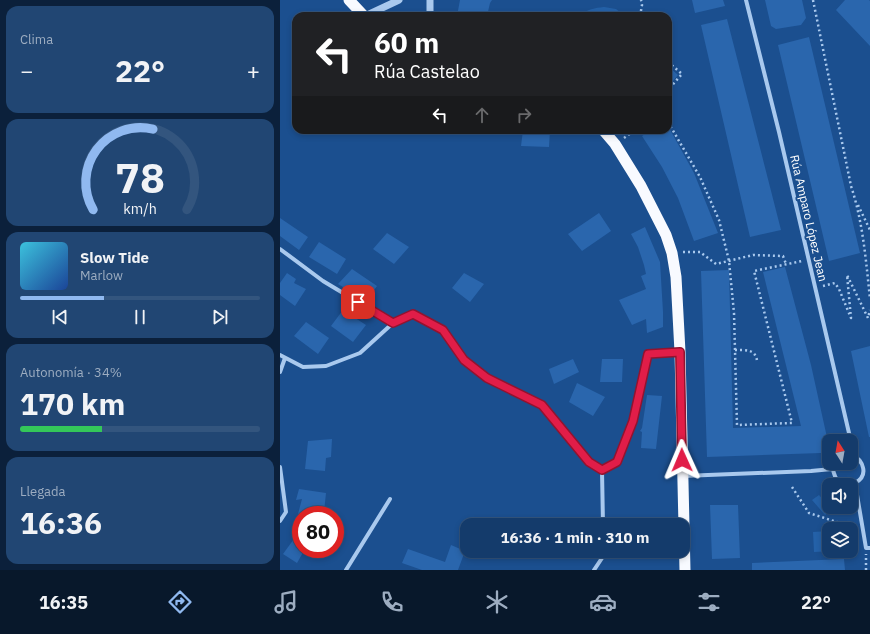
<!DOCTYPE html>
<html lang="es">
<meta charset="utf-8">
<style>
:root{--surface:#143b6b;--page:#214673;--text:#f1f3f6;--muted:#9dadc1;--line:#33557e;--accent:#90b9f0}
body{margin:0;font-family:"IBM Plex Sans",sans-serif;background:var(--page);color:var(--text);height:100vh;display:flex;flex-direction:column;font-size:15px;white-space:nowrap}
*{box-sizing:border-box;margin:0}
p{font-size:13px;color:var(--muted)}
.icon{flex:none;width:22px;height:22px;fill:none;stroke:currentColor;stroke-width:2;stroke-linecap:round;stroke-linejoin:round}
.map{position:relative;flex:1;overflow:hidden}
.sheet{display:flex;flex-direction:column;gap:6px;padding:6px;background:#0b203b;width:280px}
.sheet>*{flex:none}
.banner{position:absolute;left:12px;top:12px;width:380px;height:122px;border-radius:12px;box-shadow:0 2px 6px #0003,0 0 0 1px var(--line);background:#202124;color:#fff;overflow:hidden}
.needle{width:26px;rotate:349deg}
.fabs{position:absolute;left:542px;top:434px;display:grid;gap:8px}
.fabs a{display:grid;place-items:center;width:36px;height:36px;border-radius:8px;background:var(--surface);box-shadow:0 2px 6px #0003,0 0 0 1px var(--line);font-size:20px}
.speed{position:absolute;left:12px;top:506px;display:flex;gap:8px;font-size:20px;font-weight:700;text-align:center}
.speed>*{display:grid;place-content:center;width:52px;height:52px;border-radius:50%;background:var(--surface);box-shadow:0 2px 6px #0003,0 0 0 1px var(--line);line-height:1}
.speed .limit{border:6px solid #d22;background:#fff;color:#111}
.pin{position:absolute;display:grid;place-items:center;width:34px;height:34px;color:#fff;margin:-17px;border-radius:8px;box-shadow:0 2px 6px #0006}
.me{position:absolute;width:44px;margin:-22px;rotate:359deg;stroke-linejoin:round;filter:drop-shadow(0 0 3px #0008)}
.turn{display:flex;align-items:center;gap:14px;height:84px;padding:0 16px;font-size:18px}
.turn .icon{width:52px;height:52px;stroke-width:2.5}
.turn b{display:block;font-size:28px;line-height:34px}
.lanes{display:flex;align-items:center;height:38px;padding:0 16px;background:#0003;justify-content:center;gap:20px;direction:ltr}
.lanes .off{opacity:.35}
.big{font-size:30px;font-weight:700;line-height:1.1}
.sheet .widget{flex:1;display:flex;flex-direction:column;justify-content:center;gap:6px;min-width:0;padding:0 14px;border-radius:12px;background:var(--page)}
.sheet .dial{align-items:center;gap:0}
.dial svg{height:104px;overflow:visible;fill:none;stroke:var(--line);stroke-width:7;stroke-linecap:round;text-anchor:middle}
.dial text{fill:var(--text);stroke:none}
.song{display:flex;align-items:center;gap:12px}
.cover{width:48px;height:48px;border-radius:6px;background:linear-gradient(135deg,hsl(190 70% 55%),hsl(220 70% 35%))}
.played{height:4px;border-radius:2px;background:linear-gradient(90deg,var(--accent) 35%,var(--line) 35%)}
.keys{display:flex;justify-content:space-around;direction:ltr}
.heat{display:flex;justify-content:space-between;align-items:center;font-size:22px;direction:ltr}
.charge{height:6px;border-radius:3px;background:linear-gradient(90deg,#34c759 34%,var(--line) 0)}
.trip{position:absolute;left:180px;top:518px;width:230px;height:40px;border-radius:12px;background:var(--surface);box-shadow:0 2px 6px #0003,0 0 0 1px var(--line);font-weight:700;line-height:40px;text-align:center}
.menu{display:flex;height:64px;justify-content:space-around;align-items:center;background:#08182b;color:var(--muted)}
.menu .icon{width:28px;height:28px}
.menu .selected{color:var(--accent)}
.menu b{font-size:18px;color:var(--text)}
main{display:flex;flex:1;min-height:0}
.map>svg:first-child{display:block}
.green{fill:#2461a8}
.building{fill:#2a66ad}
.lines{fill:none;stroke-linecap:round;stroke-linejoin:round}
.path{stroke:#a9c9ee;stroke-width:2.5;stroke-dasharray:2 3;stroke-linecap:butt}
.minor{stroke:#a9c9ee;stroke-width:4}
.tertiary{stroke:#a9c9ee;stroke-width:7}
.trunk{stroke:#f8faff;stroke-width:11}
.route-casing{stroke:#92132f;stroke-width:10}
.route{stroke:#e11d48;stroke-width:7}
.labels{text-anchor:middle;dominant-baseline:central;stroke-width:4;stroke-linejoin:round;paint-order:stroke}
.street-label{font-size:12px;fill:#fff;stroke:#1b4f8f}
</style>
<main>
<section class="sheet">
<div class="widget"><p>Clima</p>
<div class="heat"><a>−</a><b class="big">22°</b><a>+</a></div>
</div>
<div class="widget dial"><svg viewBox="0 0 100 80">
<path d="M14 69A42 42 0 1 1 86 69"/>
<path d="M14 69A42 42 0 0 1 60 7" stroke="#90b9f0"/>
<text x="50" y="56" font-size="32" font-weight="700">78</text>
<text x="50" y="72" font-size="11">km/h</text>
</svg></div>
<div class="widget">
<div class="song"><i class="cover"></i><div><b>Slow Tide</b><p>Marlow</p></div></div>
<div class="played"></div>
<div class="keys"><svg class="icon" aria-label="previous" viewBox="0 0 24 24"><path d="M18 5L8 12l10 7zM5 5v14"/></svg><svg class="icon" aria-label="pause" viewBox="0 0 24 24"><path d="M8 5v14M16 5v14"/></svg><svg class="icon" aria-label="next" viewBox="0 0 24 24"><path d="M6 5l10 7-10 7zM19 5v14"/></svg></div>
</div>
<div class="widget"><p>Autonomía · 34%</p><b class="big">170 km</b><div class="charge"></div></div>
<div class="widget"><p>Llegada</p><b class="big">16:36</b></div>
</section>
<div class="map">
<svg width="590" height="570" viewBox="0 0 590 570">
<rect width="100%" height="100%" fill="#1b4f8f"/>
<path class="green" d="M324 7 336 9 345 16H300C307 9 315 8 324 7Z
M539 495 552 510 545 515 532 500Z
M549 531V551H556L534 552 533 532Z"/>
<path class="building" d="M180 0H212L210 3 207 16H177Z
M412 0H443L445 6 415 13Z
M485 0H522L526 18 521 25 496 29 491 26Z
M565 0H589L590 1V46L556 10Z
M447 19 501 230 470 237 421 25Z
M529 37 580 253 549 261 498 45Z
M388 66 398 75 388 87Z
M388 126 414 173 438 233 414 241 398 198 382 167 362 136 371 130H388Z
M243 130H270L269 147 241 146Z
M319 213 331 231 302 251 288 234Z
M0 218 28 237 19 250 0 236Z
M365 227 380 262 383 312V327L367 333 366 319 352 325 339 300 366 289 361 276 366 274 364 265 358 247 351 234Z
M107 233 129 247 114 264 93 249Z
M39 242 66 259 57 274 29 257Z
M505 267 531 365 548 442 541 453 427 457 421 271 449 270 453 428 521 426 483 272Z
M72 269 97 286 86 301 58 284Z
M7 273 16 279 14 283 26 289 15 306 0 295V283Z
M184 273 204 284 190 302 172 288Z
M63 310 86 325 73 342 51 326Z
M26 322 49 338 38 354 14 336Z
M590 346V437H589L571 351Z
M293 359 299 372 274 384 269 369Z
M322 359H343L342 382H320Z
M297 383 325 397 313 416 289 402Z
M367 395 382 396 376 449 361 448 362 432 360 431 362 428Z
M52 439 51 457 46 458 45 471 25 469 28 441Z
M19 489 46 493 44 512 31 509V515L18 514 22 499 16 500Z
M430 505H458L460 558 432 559Z
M19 532 21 533V549H25L17 563 3 554Z
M171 545 185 551 178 570H142L122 563 128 549 165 562Z
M564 559 565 570H472V563Z"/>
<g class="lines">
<path class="path" d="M533 0 571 186C583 222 586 261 590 299
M360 16 362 5 361 0
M388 62 402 74 388 90
M388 122 420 177 439 220 449 261 454 313 457 425 512 423 474 271 522 261
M344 138 355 130
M578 205 590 230
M403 252H420L436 264 473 255 503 256 506 264
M543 286 555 283 559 289 571 318 567 275 588 318 590 310
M455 350C465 350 476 349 477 361
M512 487 529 513 563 524H575
M586 570V554"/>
<path class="minor" d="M466 0 499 132 569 433 570 441
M0 249 43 281 113 323
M0 355 23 367 46 366 80 353 113 323 133 314 163 330 184 360 207 378 262 405 309 462 322 470 337 462 353 421 368 354 399 353
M0 372 5 358
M554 463C550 475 561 491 575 483 589 476 584 460 571 454
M0 467 6 512 0 521
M322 470 323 525
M403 476 531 471 552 469
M575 483 586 548H590
M66 570 110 499
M314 570 324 555V551"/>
<path class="tertiary" d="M85 16 119 0
M150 16V0"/>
<path class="trunk" d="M69 0 84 16
M323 130 335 144 361 186 386 235 392 253 396 277 400 352 405 570"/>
</g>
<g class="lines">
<defs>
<path id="route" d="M78 302 113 323 133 314 163 330 184 360 207 378 262 405 309 462 322 470 337 462 353 421 368 354 400 352 402 460"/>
</defs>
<use href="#route" class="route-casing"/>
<use href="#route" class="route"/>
</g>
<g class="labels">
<g class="street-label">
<text transform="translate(529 218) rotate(77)">Rúa Amparo López Jean</text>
</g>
</g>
</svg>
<div class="fabs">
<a><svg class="needle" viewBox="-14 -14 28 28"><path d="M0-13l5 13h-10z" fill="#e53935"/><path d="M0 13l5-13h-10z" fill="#9dadc1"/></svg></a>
<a><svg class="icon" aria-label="sound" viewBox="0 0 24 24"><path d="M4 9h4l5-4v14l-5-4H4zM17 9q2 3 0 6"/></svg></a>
<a><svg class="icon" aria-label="layers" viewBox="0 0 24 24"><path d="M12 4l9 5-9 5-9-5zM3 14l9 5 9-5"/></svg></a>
</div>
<div class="speed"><div class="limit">80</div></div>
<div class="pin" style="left:78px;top:302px;background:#d93025"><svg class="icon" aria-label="arrive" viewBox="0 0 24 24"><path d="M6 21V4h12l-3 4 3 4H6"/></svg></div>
<svg class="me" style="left:402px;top:460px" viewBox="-20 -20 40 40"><path d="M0-17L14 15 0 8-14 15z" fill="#e11d48" stroke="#fff" stroke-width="4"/></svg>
<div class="trip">16:36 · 1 min · 310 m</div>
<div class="banner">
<div class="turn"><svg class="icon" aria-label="left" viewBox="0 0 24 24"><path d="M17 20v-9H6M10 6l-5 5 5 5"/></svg><div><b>60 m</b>Rúa Castelao</div></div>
<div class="lanes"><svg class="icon" aria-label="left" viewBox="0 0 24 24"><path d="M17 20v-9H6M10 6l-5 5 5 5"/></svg><svg class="icon off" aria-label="ahead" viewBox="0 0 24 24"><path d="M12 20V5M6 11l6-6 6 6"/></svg><svg class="icon off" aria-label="right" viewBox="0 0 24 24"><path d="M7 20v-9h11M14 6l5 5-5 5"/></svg></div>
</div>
</div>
</main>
<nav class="menu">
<b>16:35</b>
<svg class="icon selected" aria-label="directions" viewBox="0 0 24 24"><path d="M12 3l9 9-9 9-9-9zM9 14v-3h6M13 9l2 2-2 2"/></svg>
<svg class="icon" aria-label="music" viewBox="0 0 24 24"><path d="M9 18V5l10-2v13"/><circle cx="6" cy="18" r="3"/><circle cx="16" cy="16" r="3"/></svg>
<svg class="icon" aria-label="phone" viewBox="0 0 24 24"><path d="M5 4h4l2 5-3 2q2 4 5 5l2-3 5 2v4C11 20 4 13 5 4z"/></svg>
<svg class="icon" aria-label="climate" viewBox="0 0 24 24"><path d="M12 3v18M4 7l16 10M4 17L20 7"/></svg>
<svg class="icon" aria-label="car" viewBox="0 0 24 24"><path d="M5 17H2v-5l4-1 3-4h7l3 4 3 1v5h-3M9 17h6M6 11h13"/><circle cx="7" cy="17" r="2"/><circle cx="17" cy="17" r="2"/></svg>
<svg class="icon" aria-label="filters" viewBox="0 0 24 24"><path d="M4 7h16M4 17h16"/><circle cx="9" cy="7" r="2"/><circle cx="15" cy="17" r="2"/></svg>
<b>22°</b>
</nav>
